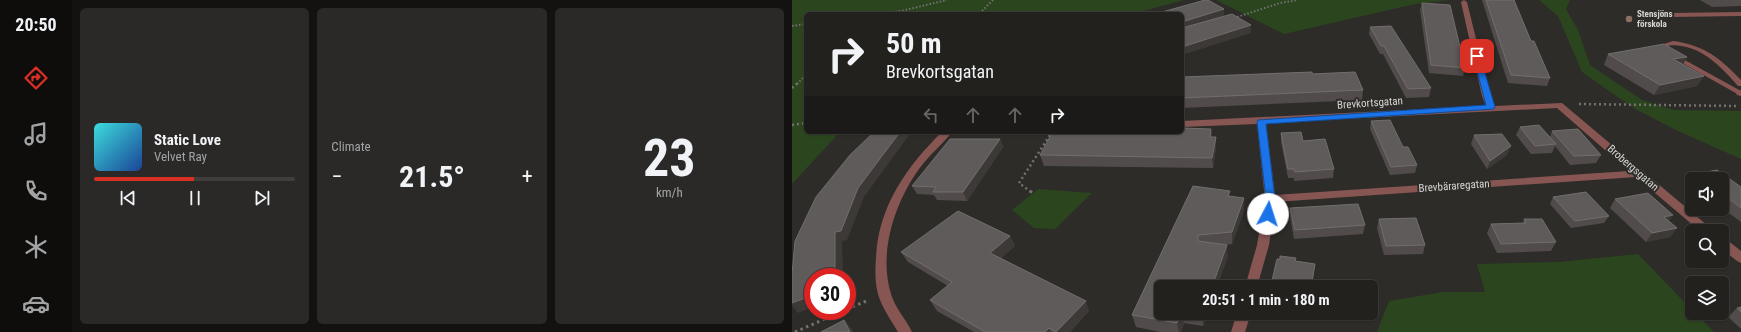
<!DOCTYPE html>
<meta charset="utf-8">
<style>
:root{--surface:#22211e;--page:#2a2927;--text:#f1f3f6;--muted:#a2a3a4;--line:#3f3e3c;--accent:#d93025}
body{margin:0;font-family:"Roboto Condensed",sans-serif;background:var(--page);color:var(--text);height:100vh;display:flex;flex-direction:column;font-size:15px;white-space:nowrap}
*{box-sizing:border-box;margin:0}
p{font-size:13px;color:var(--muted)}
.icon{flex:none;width:22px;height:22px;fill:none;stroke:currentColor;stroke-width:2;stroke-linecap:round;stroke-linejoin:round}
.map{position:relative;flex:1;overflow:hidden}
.panel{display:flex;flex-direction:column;gap:8px;padding:8px;background:#131210;width:720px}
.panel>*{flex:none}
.banner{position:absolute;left:12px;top:12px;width:380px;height:122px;border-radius:6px;box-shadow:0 1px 3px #0004,0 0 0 1px var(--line);background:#22211e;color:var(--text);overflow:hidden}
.buttons{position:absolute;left:893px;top:172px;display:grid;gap:8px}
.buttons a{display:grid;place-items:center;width:44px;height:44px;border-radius:6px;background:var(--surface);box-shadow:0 1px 3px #0004,0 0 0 1px var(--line);font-size:20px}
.speed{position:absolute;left:12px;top:268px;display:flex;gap:8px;font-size:20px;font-weight:700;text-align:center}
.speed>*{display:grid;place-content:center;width:52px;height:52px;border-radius:50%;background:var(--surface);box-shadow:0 1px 3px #0004,0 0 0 1px var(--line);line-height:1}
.speed .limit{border:6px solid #d22;background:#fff;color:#111}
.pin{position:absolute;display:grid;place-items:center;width:34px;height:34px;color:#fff;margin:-17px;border-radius:8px;box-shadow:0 2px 6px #0006}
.me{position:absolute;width:44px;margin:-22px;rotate:5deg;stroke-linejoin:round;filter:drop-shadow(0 0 3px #0008)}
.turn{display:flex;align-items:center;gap:14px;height:84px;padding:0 16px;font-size:18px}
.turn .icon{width:52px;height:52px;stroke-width:2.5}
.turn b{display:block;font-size:28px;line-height:34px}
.lanes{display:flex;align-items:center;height:38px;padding:0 16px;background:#0003;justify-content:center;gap:20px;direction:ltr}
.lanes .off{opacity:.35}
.big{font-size:30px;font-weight:700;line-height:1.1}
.panel .tile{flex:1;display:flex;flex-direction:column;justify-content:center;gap:6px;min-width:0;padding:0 14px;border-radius:6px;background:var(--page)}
.panel .dial{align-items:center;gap:0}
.dial b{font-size:52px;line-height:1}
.song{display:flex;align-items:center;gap:12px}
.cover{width:48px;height:48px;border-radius:6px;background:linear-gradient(135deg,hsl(180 70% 55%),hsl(220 70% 35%))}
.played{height:4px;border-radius:2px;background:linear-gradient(90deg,var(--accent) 50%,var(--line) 50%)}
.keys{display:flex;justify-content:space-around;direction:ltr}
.heat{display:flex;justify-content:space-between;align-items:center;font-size:22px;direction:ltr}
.panel .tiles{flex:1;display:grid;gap:8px;grid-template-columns:repeat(3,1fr)}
.trip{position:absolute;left:362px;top:280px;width:224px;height:40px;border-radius:6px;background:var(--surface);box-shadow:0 1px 3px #0004,0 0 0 1px var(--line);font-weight:700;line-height:40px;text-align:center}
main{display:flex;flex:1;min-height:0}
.dock{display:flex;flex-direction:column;width:72px;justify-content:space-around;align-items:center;background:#0e0d0c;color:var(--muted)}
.dock .icon{width:28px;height:28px}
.dock .on{color:var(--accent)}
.dock b{font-size:18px;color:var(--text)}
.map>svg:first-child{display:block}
.green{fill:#2b461e}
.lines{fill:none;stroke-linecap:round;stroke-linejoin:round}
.path-far2{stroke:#72716e;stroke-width:2;stroke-dasharray:1.5 2;stroke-linecap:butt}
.path-far1{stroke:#72716e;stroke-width:2.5;stroke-dasharray:2 3;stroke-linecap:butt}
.path{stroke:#72716e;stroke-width:3;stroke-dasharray:2.5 3.5;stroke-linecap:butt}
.lane{fill:#875653;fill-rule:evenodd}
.street{fill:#875653;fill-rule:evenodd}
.wall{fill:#514c4b}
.shaded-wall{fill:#3d3937}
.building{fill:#5f5b5a;stroke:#726e6d}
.route{fill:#1a73e8;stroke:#114b97}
.education-dot{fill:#8d6e63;stroke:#2d2c28;stroke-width:1.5}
.labels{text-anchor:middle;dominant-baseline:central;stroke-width:4;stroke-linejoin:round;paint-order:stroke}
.far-poi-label{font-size:9px;font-weight:bold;fill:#d6d5d3;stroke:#2d2c28;text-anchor:start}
.street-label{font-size:11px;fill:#d6d5d3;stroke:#2d2c28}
</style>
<main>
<nav class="dock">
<b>20:50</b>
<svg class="icon on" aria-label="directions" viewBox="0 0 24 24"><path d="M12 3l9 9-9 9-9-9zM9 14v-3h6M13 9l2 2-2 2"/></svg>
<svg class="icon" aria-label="music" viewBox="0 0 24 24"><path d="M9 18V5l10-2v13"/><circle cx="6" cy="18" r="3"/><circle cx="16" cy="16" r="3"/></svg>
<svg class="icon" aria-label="phone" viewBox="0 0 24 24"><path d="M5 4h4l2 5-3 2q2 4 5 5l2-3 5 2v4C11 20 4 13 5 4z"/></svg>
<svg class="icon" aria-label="climate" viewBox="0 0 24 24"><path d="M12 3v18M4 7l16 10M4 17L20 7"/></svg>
<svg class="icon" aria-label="car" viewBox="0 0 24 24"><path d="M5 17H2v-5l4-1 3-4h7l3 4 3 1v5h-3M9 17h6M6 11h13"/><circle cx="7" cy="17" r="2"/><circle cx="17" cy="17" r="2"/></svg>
</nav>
<section class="panel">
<div class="tiles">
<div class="tile">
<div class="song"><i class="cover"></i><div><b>Static Love</b><p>Velvet Ray</p></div></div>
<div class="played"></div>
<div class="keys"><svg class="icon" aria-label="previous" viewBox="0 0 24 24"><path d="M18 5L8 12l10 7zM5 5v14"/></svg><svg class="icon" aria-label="pause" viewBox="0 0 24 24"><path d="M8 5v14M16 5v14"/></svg><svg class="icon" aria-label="next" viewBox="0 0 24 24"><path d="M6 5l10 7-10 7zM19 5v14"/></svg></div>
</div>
<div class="tile"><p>Climate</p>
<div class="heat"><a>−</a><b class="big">21.5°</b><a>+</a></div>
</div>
<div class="tile dial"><b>23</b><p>km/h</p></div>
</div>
</section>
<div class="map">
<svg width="949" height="332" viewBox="0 0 949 332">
<rect width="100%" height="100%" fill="#2d2c28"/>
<path class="green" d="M0 0H392L340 14H14V132H48L0 184Z
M424 0H658L623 4 492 34Z
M747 0H778L774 9 786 30 798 65 850 100 882 110 949 111V159L886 131 843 109 790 72 766 16Z
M246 189 300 193 263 229 242 228 220 210Z
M846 254 900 310V313H903L922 332H585L597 301 651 292H693L685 264 767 262Z"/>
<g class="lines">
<path class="path-far2" d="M86 14 109 11 155 0
M184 14 188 13 201 0
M442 18 488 3 506 0
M0 26 14 24
M5 84 14 75"/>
<path class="path-far1" d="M0 88 6 83
M787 104 944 106
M0 125 14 123
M239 192 227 183 260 132"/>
<path class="path" d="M238 191 241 193
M55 309 77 300
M3 332 51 311"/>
<path class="lane" d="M881 41C912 45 928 58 949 80V86H946C931 69 914 50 890 46 885 46 880 44 874 47L880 53 949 91V96L876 55 870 50 868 46 869 45Z"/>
<path class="street" d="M672 0 675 2 698 96 703 106 770 103 922 231H908L844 177 483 202 477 245 465 287H453L465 245 473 199 465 124 390 127V121L694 106 690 96 669 2ZM765 108 837 171 483 195 474 123Z
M949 12V16L879 17 876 15 879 13Z
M949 90V96L945 95 944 93 945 91Z
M150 132H160C150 145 137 155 127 169 103 202 86 253 99 294 103 308 114 319 120 332H106C99 320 90 308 86 294 83 283 83 270 84 258 86 207 115 166 150 132Z
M930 238 934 239 949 251V263L945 261 930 249Z
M445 313H459L453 332H439Z"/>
</g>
<path class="wall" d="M690 0H722L739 41 758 78 755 86 716 83Z
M908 0H949V6L920 7Z
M630 3 673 68 671 76 637 73 628 10Z
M578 27 639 88 637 97 614 98 591 54H588L577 34Z
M816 54 891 65 912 76 905 86 862 95 812 65Z
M520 74 571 90 570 100 390 108V77Z
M579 121 611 147 625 165 623 173 598 175 578 129Z
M728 127 758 137 760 131 809 155 804 163 778 165 763 146 760 153 739 154 724 135Z
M419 129 420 137H424V147L421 168 252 166 248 155 271 133Z
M489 133 511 141 542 169 541 178 502 181V178H496L489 142Z
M682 135 715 155 695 169 679 144Z
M208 139 211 147 175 201 145 200 142 195 125 194 120 186Z
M925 170 949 187V222L930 208V179H901L904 174Z
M900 180V185L898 183Z
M401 186 439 196 452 198V210L440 244 432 245 436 257 369 313H416L411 326 392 323 389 332H368L344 327 340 315Z
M761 197 817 216 812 223 779 228 758 204Z
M823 199 877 221 885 228 878 237 854 242 818 208Z
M498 208 573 225 571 234 502 239 498 217Z
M587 219 633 245 631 254 592 255 585 228Z
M732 219 764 242 759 251 705 253 695 233 699 224 731 223Z
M218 236 223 246 209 258 297 311 278 332H182L145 311 138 300 156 286 116 262 109 252Z
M504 261 523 264 520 287H479V285Z
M949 307V329L936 317 945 308Z"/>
<path class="shaded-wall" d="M432 9V16L390 29V22Z
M459 25V33L390 55V47Z
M895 57 890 67 881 59Z
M912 76 905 86 862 95 868 85Z
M419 129 420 139 418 137Z
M108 132H120L115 138 72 197 55 240 50 241 51 277H43V232L66 188Z
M424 137V147L421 168 420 158Z
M208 139 211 147 175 201 171 192Z
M719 146 715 155 695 169 698 161Z
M452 198V210L440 244V232Z
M881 215 875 224 872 217Z
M885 228 878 237 854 242 860 233Z
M218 236 223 246 203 263 198 253Z
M435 245 436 257 425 287H420Z
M523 264 520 287H519Z
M21 295V307L6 313 0 306V303Z
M294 301 297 311 278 332H264Z
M389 313H390L392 323 389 332H387L385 323Z
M410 313H416L411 326 410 314Z
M52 320 60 329 61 332H58Z
M257 328 259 332H253Z"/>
<path class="building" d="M413 0H416L432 9 390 22V14H363Z
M694 0H722L739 41H742L758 78 719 75Z
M630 3 658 5 673 68 639 65Z
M440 14 459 25 390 47V28Z
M599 26 639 88 616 89 592 46H589L578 27Z
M872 44 895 57 881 59 912 76 868 85 816 54Z
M520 72V74L563 72 571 90 390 98V77Z
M598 120 611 147H616L625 165 599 167 579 121Z
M747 125 764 144 743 146 728 127Z
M390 128 419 129 418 137H424L420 158 248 155 260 133H271L272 132H390Z
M786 129 809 155 782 156 760 131Z
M82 132H108L66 188 49 231 43 232V277H21V295L0 303V274L3 241 24 197 58 155Z
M509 132 511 141 533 139 542 169 503 172 502 169H496L489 133Z
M710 134 719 146 698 161 682 135Z
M158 139H208L171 192H141L144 187 120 186Z
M925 170 949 187V208L930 193V179H911L904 174Z
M401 186 438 191 436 196 452 198 440 232 406 235V241L435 245 420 287H369V313H389L385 323 340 315Z
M794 192 817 216 783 221 761 197Z
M856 193 881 215 872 217 885 228 860 233 823 199Z
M566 204 573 225 503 230 498 208Z
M166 211 218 236 198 253 294 301 264 332 257 328 253 332H193L138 300 160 282 109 252Z
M624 218 633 245 594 246 587 219Z
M732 219H750L764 242 709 244 699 224 734 223Z
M488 256 504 258 503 261 523 264 519 287H488V286L479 285 485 259H488Z
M949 307V312L945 308Z
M402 313H410V314Z
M52 320 58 332H29Z"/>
<path class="route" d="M682 54 688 56 703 107 702 109 474 124 483 199 480 217H473L471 214 474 199 465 122 466 120 694 105 681 56Z"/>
<circle class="education-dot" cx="837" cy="19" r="4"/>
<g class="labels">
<g class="far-poi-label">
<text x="845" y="14">Stensjöns<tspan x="845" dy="10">förskola</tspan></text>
</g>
<g class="street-label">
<text transform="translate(578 103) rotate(-4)">Brevkortsgatan</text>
<text transform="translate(841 168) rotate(41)">Brobergsgatan</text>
<text transform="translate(662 186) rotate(-4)">Brevbäraregatan</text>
</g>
</g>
</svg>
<div class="buttons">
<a><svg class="icon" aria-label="sound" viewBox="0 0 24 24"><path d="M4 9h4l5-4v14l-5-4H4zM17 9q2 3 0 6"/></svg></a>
<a><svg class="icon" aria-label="search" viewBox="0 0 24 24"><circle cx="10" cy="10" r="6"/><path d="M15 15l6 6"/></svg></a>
<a><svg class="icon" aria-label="layers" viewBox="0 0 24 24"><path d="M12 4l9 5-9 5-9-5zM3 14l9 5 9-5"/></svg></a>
</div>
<div class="speed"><div class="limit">30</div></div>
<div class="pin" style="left:685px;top:56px;background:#d93025"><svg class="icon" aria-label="arrive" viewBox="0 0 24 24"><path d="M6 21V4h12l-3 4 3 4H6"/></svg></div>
<svg class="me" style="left:476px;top:214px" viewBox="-20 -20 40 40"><circle r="19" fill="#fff"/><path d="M0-13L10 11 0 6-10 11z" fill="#1a73e8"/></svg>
<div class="trip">20:51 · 1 min · 180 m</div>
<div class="banner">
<div class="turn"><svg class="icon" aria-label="right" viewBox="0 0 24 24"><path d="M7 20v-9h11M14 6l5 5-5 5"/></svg><div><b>50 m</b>Brevkortsgatan</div></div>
<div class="lanes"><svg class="icon off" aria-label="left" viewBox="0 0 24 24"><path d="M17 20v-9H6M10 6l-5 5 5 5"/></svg><svg class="icon off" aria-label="ahead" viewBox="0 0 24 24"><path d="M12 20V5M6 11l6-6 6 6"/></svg><svg class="icon off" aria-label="ahead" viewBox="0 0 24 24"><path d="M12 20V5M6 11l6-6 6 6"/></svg><svg class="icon" aria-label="right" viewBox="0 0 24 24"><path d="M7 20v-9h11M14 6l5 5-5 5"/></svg></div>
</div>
</div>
</main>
